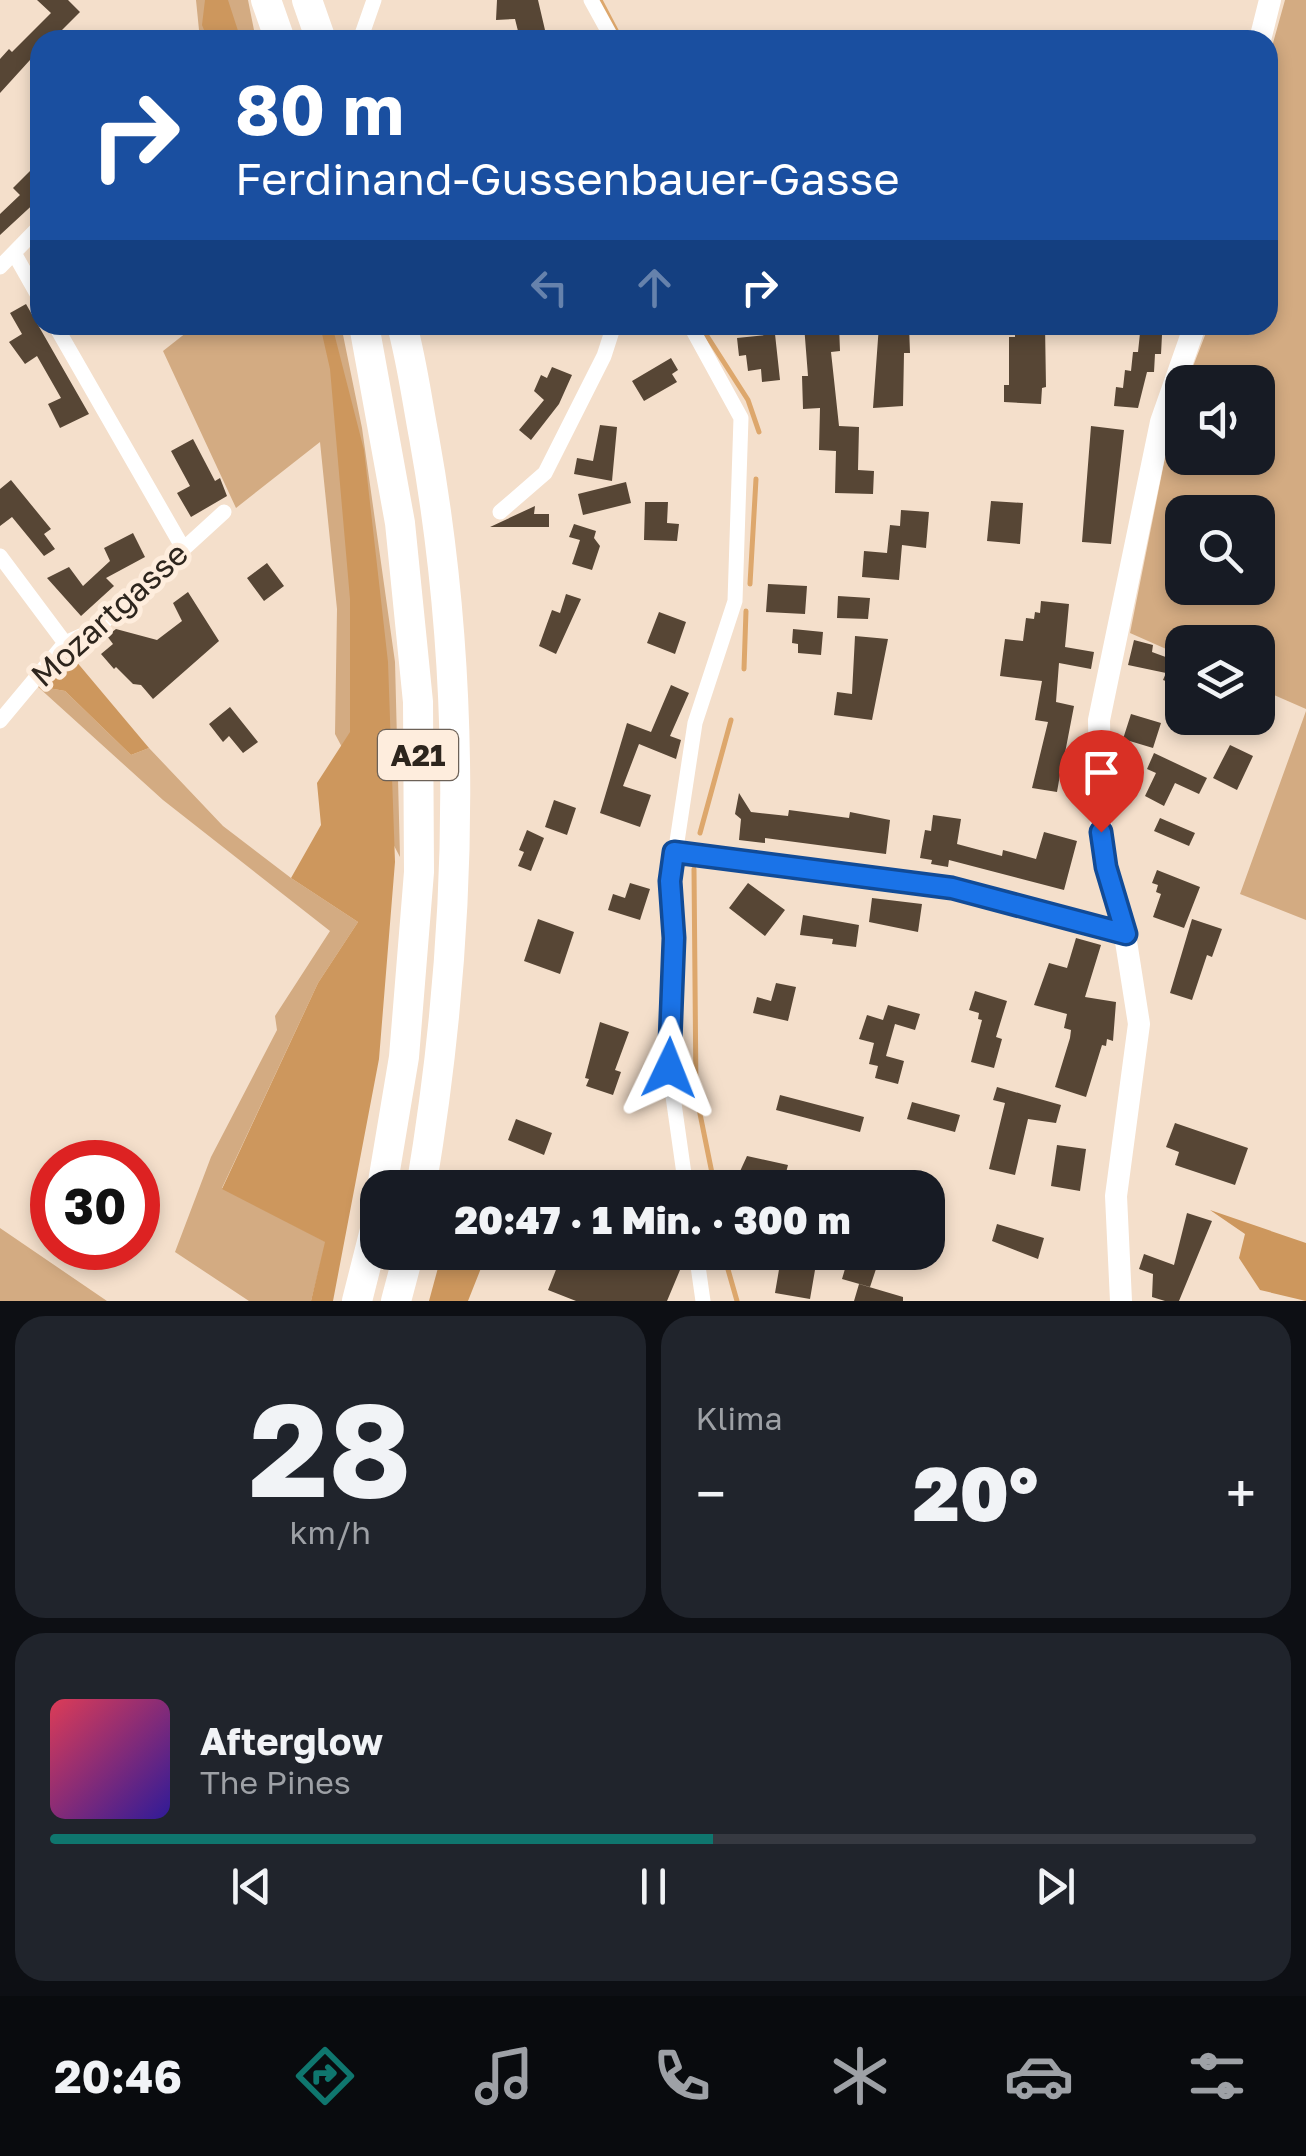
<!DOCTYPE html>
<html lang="de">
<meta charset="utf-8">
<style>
:root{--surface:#171b24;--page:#20242c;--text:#f1f3f6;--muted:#9ea1a6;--line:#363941;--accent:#0f766e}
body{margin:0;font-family:"Golos Text",sans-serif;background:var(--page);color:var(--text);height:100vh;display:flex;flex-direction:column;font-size:38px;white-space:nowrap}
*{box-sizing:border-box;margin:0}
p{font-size:32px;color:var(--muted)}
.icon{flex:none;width:55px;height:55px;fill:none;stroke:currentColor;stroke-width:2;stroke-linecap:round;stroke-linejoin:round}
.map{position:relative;height:1301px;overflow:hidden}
.sheet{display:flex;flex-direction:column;gap:15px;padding:15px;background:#0d0f14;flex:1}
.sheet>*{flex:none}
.top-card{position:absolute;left:30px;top:30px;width:1248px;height:305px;border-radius:30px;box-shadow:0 5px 15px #0003;background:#1a4fa0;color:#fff;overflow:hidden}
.tools{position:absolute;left:1165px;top:365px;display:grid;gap:20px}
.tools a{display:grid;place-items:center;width:110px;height:110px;border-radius:20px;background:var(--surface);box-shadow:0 5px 15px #0003;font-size:50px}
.speed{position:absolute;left:30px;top:1140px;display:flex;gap:20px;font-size:50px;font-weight:700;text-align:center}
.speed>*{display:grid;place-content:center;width:130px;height:130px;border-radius:50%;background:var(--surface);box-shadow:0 5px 15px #0003;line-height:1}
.speed .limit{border:15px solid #d22;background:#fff;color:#111}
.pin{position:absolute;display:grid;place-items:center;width:85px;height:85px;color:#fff;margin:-102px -42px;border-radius:50% 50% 50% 0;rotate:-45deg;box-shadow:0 0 10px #0007}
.pin .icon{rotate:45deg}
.me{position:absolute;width:110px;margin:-55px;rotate:2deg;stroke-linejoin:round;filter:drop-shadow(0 0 8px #0008)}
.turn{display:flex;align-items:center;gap:35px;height:210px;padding:0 40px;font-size:45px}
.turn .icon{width:130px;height:130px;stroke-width:2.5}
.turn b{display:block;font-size:70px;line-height:85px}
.lanes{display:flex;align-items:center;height:95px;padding:0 40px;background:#0003;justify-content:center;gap:50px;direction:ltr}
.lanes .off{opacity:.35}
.big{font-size:75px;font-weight:800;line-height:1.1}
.sheet .widget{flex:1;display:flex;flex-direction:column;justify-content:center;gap:15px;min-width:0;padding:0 35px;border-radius:30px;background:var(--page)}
.sheet .dial{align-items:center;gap:0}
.dial b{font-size:130px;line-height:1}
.song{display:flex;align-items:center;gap:30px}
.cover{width:120px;height:120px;border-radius:15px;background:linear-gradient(135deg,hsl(350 70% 55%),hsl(250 70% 35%))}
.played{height:10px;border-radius:5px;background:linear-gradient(90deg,var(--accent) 55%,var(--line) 55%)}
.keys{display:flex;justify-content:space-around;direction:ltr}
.heat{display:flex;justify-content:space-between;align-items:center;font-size:55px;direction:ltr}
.sheet .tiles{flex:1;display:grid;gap:15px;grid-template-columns:1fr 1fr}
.widget:last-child{grid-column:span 2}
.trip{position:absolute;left:360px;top:1170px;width:585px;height:100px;border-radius:30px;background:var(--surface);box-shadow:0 5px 15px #0003;font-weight:800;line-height:100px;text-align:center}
.tab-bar{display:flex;height:160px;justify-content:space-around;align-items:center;background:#090b0e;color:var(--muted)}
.tab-bar .icon{width:70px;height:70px}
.tab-bar .current{color:var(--accent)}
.tab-bar b{font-size:45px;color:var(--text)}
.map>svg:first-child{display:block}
.green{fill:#d3ab82;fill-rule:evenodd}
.forest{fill:#cd975d}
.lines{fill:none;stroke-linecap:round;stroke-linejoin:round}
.stream{stroke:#dda76c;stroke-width:5}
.building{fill:#574635}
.minor{stroke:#fff;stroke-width:15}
.secondary{stroke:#fff;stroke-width:22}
.motorway{stroke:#fff;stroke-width:30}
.route-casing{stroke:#114b97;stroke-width:25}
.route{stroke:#1a73e8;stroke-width:18}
.labels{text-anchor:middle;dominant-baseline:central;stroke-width:10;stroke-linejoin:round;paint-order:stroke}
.shield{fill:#feeddd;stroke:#6c6157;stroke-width:2.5}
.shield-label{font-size:30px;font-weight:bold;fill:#2d251d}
.street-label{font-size:32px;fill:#2d251d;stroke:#feeddd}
</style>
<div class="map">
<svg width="1306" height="1301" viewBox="0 0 1306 1301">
<rect width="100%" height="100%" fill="#f4dfcb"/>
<path class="green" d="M196 0H248L256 40H200Z
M1285 0H1306V709L1258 688V642H1182V656L1130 633 1172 423 1182 395V458H1258V382H1187L1209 325H1268V61ZM1182 512H1258V588H1182Z
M196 325H341L362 428 395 662 400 857 335 734 337 609 320 442 236 508 163 351Z
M37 686 65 691 131 755 149 748 223 826 291 878 358 922 318 983 222 1188 326 1242 311 1301H249L175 1252 211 1157 277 1030 275 1016 330 931 163 800Z
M1306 711V920L1240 894Z
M0 1228 107 1301H0Z"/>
<path class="forest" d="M205 0H228L241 40H208L202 25Z
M320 325H332L364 450 388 662 395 862 379 1059 333 1301H311L325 1242 222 1189 318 983 358 922 291 878 321 825 317 783 350 732V599L330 369Z
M70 654 149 748 131 755 65 691 37 686Z
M1210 1210 1306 1243V1301L1260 1290 1239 1258 1245 1234Z
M442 1253H487L468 1301H429Z"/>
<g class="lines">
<path class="stream" d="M600 0 621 40
M700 325 748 400 759 432
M750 584 756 479
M744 669 746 611
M700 833 731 720
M694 869 696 1094 715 1188
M723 1252 737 1301"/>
</g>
<path class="building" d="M37 0H68L80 12 52 40H40V49L0 93V59L9 49 12 52 51 13Z
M497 0H538L545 30 518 31 515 19 496 20Z
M32 169 40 177V198L0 235V214L20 195 13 188Z
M26 304 89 414 60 428 48 404 61 398 37 356 25 364 9 342 22 334 10 313Z
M804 325H839L840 351 831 352 839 426 859 427 858 470 874 471 873 494 835 493 836 451 819 450 820 408 803 409 802 376H808Z
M879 325H909L910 353H904L903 406 873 408Z
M1015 325H1045L1046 387 1042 388 1041 404 1004 402V385H1009V337H1015Z
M1140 333 1162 335 1161 354H1155L1154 372H1147L1138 408 1114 406 1116 387 1123 388 1125 370 1131 371 1133 352H1138Z
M775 334 780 380 762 382 761 369 748 371 746 355 739 356 737 338Z
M671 358 678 370 672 374 677 382 644 401 632 381Z
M552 367 572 375 559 404 531 440 519 430 544 400 534 391 541 375 547 378Z
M600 425 617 427 612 481 574 474 577 458 593 461Z
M1091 426 1124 430 1111 544 1082 542Z
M193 439 215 481 220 478 227 496 191 517 177 493 190 486 171 451Z
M11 480 51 529 44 534 55 549 44 556 12 517 0 526V489Z
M626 482 631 503 583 515 578 494Z
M991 501 1023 503 1020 544 987 541Z
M645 502H668L667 523 679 524 677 541 644 540Z
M535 506 534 514H549V527H490Z
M901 510 929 512 926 548 902 545 899 580 862 577 864 551 887 553 890 525 900 526Z
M574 524 596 531 594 538 600 546 592 570 572 564 580 540 569 537Z
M133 533 145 557 106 578 114 586 81 616 47 578 69 567 83 586 110 561 104 548Z
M267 563 284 586 264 601 247 578Z
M768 584 807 586 805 614 766 612Z
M188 592 219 641 153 699 141 685 133 684 116 667 114 669 101 654 113 644 107 636 116 629 157 640 182 621 173 603Z
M566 594 581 599 556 654 539 646 552 610 560 613Z
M838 596 870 598 868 619 837 618Z
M1041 601 1069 604 1065 647 1094 652 1091 669 1059 663 1056 702 1074 706 1065 753 1077 755 1075 772 1061 769 1057 792 1032 788 1048 722 1035 720 1042 681 1000 676 1005 639 1023 641 1026 618 1034 619 1035 612 1040 613Z
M659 612 686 622 675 654 647 643Z
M793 629 823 632 821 655 798 653V644L792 643Z
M855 636 888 639 872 720 834 715 837 692 852 694Z
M1134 640 1153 645 1152 652 1182 663V687L1163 680 1166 673 1128 665Z
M671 685 689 693 670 736 681 740 676 759 639 744 623 786 651 795 640 827 600 813 627 723 651 732Z
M230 707 258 742 243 753 229 736 223 742 209 724Z
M1131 714 1161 723 1153 748 1123 739Z
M1230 745 1253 756 1237 790 1213 778Z
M1154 753 1207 778 1199 794 1175 783 1164 806 1145 796 1156 773 1147 769Z
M739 793 751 812 788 816 789 810 849 818 850 812 890 820 886 854 765 838V843L739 840 741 819 735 814Z
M554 800 576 808 567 835 545 827Z
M933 815 961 819 957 844 1002 856 1003 850 1036 859 1044 832 1077 841 1064 890 949 860 948 867 931 864 932 860 920 858 925 830 931 831Z
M1160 818 1195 833 1189 846 1154 831Z
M527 830 544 838 531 871 518 866 524 852 519 850Z
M1157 870 1200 887 1184 928 1153 917 1161 894 1156 892 1158 885 1152 883Z
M630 883 650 889 640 920 608 910 613 894 625 898Z
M748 883 785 910 765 936 729 908Z
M872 898 922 904 918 932 869 922Z
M803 915 859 925 856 947 832 944 833 939 800 935Z
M538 919 574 932 560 974 524 961Z
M1192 919 1222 929 1212 957 1207 955 1192 1000 1170 993Z
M1076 938 1101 945 1085 997 1116 1002 1113 1041 1107 1039 1106 1046 1102 1045 1086 1097 1055 1087 1070 1038 1071 1030 1064 1028 1067 1014 1034 1005 1049 963 1067 968Z
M776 983 796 987 788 1021 753 1013 757 997 771 1001Z
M975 991 1007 1001 996 1037 1002 1039 994 1068 971 1062 982 1020 978 1019 979 1013 969 1010Z
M888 1005 920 1014 915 1030 895 1024 886 1056 904 1061 898 1084 875 1078 878 1066 869 1064 874 1043 859 1039 867 1015 883 1020Z
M600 1022 629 1032 615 1070 621 1072 613 1095 586 1086 589 1079 585 1078Z
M997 1087 1061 1105 1056 1123 1028 1119 1015 1175 989 1169 1005 1103 993 1100Z
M780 1095 864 1117 860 1132 776 1110Z
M912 1102 960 1115 955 1132 907 1119Z
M516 1119 552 1133 544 1155 508 1140Z
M1175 1123 1248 1148 1235 1185 1175 1165 1179 1152 1166 1147Z
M1057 1145 1086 1149 1080 1191 1051 1186Z
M747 1156 788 1165 782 1188 736 1180Z
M1187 1213 1212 1221 1179 1301H1165L1152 1297 1153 1274 1139 1269 1144 1254 1174 1265Z
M997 1224 1044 1238 1038 1259 992 1241Z
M563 1252H677L680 1270 667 1301H576L548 1290Z
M782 1252H812L809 1269 815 1270 810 1299 775 1293Z
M850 1252 880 1257 870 1287 842 1279Z
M859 1284 903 1297V1301H854Z"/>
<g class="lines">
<path class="minor" d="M591 0 613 40
M360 40 374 0
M14 253 40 299
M0 267 40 226
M55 325 183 548
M500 512 545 473 604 356 614 325
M0 556 65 643
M0 721 65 643 96 629 224 512
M674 852 952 888 1125 935
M686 1188 669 1068 674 938 671 881 695 723 735 601 741 418 690 325
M696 1252 703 1301"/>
<path class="secondary" d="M1260 40 1270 0
M1121 1301 1116 1196 1139 1024 1125 935 1106 867 1101 832 1099 720 1161 422 1195 325"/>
<path class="motorway" d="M266 0 280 40
M307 0 321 40
M364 325 400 523 418 702 419 872 404 1057 382 1188
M402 325C412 362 417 400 424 437 469 686 463 939 421 1188
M357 1301 378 1218
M396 1301 409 1252"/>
</g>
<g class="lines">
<defs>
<path id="route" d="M669 1068 674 938 670 881 674 852 952 888 1126 934 1106 867 1101 832"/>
</defs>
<use href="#route" class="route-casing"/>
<use href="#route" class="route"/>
</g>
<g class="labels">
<rect class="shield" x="378" y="730" width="80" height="50" rx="8"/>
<g class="shield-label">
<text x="418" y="755">A21</text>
</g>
<g class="street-label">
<text transform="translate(109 614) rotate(-42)">Mozartgasse</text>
</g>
</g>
</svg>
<div class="tools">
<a><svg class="icon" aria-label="sound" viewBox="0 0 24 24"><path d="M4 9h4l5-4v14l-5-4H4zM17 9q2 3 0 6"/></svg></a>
<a><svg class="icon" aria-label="search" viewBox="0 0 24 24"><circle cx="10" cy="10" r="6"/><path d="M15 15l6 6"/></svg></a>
<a><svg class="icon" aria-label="layers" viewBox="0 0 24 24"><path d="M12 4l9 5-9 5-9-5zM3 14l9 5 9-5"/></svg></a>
</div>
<div class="speed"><div class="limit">30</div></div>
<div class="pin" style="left:1101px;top:832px;background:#d93025"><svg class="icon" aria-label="arrive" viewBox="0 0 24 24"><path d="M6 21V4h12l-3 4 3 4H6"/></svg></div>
<svg class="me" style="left:669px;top:1068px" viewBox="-20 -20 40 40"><path d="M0-17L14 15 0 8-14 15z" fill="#1a73e8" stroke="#fff" stroke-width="4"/></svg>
<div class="trip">20:47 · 1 Min. · 300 m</div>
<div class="top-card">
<div class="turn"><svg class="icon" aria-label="right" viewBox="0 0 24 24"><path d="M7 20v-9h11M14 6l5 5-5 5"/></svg><div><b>80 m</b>Ferdinand-Gussenbauer-Gasse</div></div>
<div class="lanes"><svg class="icon off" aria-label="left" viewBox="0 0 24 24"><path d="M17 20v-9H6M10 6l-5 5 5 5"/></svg><svg class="icon off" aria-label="ahead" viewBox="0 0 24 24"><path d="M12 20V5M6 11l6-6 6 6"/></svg><svg class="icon" aria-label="right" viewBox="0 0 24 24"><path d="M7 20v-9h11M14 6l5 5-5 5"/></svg></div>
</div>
</div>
<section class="sheet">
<div class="tiles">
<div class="widget dial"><b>28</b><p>km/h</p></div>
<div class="widget"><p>Klima</p>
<div class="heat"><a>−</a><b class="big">20°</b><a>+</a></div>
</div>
<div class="widget">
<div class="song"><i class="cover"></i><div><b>Afterglow</b><p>The Pines</p></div></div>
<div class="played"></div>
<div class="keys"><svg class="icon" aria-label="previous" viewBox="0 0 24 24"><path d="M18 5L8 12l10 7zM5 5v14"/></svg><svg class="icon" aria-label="pause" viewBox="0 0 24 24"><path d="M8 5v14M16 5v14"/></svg><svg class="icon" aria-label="next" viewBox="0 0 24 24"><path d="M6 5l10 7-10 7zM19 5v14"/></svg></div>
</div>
</div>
</section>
<nav class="tab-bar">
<b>20:46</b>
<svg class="icon current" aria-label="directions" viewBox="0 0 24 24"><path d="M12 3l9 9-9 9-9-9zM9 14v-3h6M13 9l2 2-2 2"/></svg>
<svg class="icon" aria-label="music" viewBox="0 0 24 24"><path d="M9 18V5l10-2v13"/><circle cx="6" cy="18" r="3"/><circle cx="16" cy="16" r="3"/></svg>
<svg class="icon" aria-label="phone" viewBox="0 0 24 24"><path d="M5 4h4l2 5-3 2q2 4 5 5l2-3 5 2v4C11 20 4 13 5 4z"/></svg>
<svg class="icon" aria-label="climate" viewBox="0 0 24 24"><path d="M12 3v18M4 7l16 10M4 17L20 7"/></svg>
<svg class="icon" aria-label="car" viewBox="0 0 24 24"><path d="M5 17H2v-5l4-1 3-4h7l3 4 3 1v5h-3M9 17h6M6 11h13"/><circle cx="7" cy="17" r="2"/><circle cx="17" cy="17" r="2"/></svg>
<svg class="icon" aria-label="filters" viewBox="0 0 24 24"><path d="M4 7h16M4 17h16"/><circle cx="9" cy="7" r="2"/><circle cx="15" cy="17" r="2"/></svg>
</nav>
